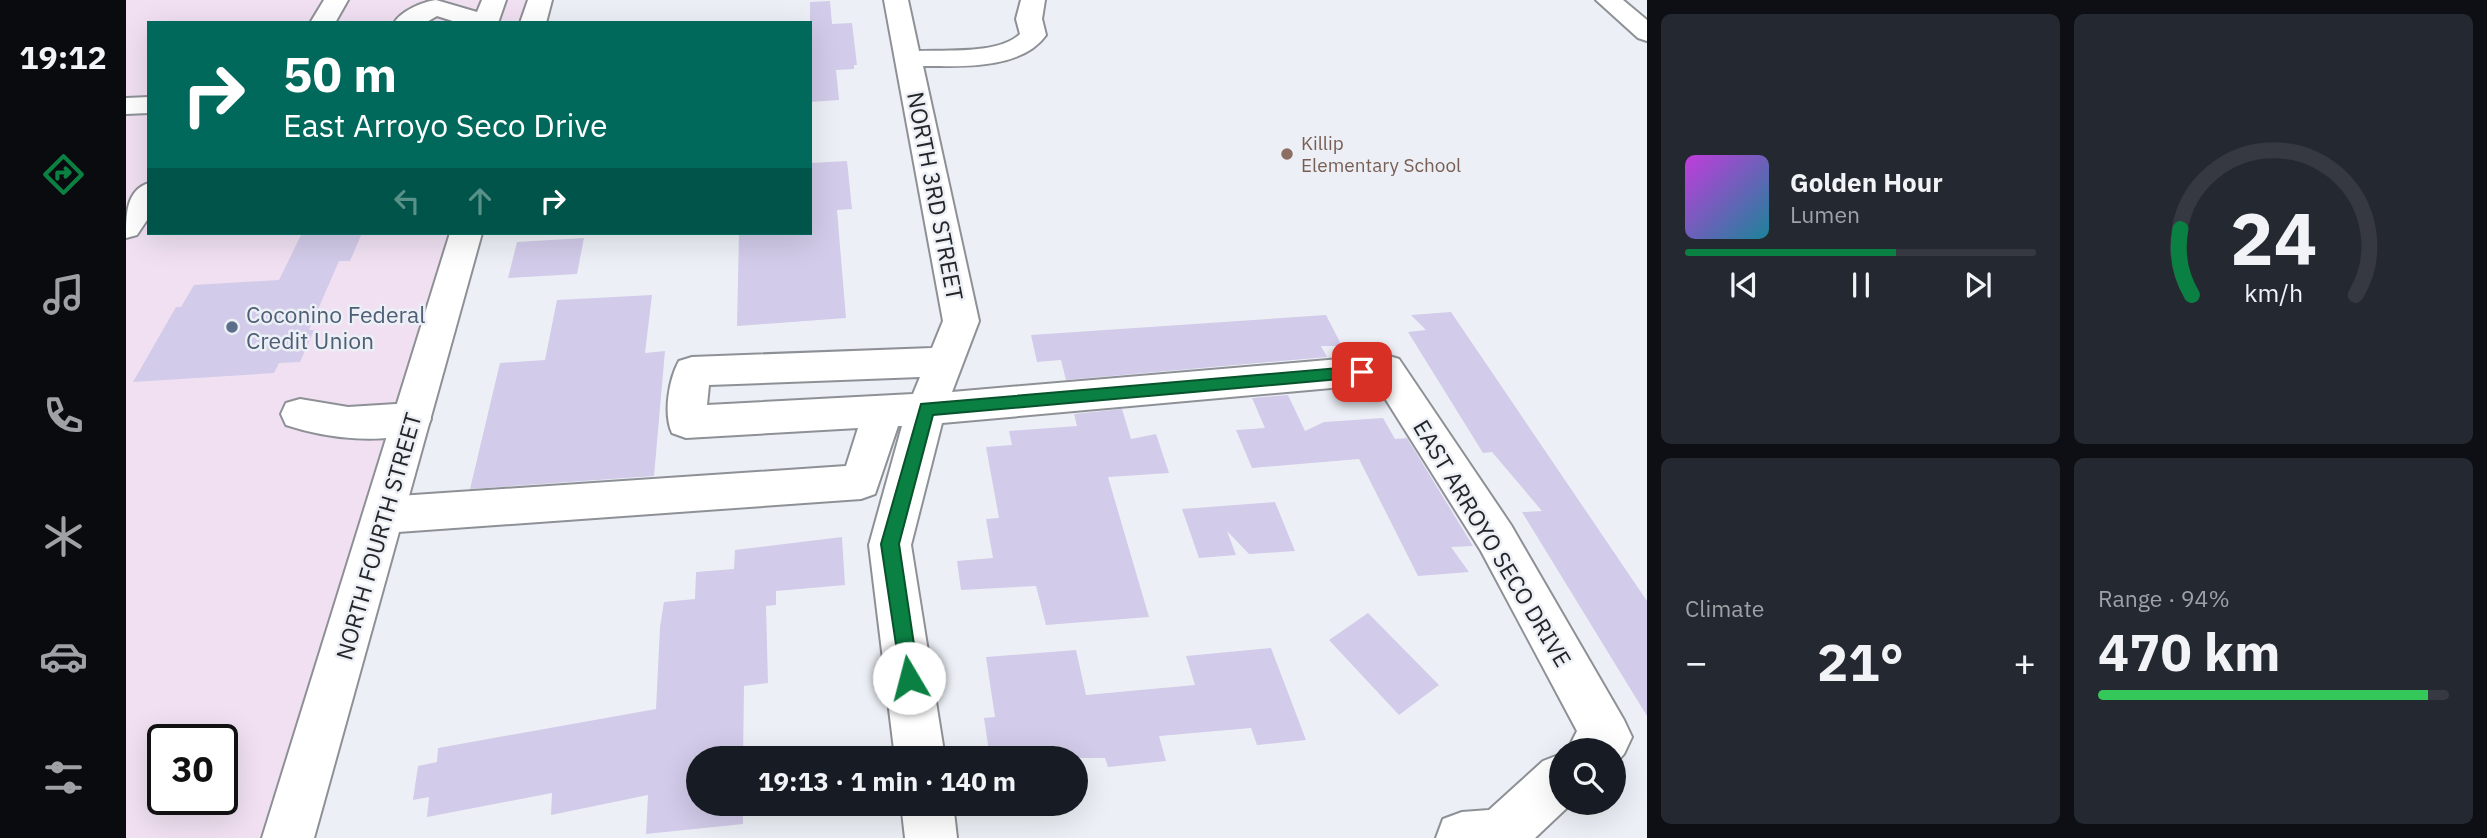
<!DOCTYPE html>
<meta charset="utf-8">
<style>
:root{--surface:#171b24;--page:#242831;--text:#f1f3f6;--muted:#9ea1a6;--line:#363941;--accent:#0b8043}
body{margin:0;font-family:"IBM Plex Sans",sans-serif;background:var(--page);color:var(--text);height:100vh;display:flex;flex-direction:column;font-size:26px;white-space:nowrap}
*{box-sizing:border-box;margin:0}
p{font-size:23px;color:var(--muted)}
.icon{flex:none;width:38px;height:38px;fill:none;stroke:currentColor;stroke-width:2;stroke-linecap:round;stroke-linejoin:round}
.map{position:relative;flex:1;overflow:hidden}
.panel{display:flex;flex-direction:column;gap:14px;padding:14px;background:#0d0f14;width:840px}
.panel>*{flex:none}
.banner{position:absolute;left:21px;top:21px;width:665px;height:214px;border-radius:0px;box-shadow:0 7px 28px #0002;background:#00695c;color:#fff;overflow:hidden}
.controls{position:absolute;left:1423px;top:738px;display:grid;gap:14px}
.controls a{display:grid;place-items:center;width:77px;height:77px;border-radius:50%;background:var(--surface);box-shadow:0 7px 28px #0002;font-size:35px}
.speed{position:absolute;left:21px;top:724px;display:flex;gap:14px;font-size:35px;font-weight:700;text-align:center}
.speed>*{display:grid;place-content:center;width:91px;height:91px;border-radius:50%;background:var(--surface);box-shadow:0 7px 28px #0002;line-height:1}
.speed .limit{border:4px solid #111;border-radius:10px;background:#fff;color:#111}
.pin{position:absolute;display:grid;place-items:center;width:60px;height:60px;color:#fff;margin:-30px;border-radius:14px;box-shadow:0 4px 10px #0006}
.me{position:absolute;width:77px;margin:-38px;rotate:352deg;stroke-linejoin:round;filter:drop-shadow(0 0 5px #0008)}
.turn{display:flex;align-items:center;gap:24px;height:147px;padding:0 21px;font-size:32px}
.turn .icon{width:91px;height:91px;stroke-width:2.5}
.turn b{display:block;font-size:49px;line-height:60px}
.lanes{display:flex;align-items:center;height:66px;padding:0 21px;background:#0003;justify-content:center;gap:35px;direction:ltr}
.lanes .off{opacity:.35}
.big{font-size:52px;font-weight:700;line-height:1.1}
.panel .card{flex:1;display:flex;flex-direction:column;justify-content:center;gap:10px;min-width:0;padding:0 24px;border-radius:10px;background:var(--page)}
.panel .dial{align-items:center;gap:0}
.dial svg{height:182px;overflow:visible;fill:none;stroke:var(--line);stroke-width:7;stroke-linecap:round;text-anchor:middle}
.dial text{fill:var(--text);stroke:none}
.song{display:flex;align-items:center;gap:21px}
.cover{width:84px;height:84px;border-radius:10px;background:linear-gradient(135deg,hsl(290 70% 55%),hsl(190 70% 35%))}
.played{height:7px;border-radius:4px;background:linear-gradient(90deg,var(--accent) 60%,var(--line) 60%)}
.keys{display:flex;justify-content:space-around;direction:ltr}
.heat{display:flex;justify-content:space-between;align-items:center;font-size:38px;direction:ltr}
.charge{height:10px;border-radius:5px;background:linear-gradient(90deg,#34c759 94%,var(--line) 0)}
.panel .tiles{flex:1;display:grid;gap:14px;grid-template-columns:repeat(2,1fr)}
.trip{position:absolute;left:560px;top:746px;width:402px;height:70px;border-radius:35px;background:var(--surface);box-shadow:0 7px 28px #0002;font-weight:700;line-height:70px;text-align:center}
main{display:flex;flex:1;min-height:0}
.tabs{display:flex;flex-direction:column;width:126px;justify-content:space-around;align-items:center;background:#090b0e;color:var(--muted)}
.tabs .icon{width:49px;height:49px}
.tabs .selected{color:var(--accent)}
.tabs b{font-size:32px;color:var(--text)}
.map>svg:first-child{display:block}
.commercial{fill:#f0e0f2;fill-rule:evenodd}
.building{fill:#d2cbe9}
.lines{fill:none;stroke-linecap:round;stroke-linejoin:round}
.minor-casing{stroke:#8d9196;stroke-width:4}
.major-casing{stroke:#8d9196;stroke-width:4}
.minor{fill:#fff;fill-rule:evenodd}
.major{fill:#fff;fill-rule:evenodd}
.route{fill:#0b8043;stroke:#07532c;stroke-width:2}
.education-dot{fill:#8d6e63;stroke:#ecf0f6;stroke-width:2.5}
.service-dot{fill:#5c6f8a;stroke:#ecf0f6;stroke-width:2.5}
.labels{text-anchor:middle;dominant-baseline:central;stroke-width:5;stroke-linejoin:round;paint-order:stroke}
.far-education-label{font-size:19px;fill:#785e54;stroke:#ecf0f6;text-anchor:start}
.street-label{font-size:23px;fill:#242527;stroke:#ecf0f6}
.service-label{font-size:23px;fill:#4e5e75;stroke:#ecf0f6;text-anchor:start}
</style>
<main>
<nav class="tabs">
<b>19:12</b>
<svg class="icon selected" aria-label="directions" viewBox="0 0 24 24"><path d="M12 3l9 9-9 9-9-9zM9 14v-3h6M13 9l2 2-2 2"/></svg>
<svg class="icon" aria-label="music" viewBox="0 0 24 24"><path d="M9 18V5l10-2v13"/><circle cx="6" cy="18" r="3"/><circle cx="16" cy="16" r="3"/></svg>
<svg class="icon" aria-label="phone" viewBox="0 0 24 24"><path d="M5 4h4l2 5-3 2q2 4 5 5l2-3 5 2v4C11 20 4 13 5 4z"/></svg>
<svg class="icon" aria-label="climate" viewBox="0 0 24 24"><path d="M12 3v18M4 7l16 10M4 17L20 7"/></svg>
<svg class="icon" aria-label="car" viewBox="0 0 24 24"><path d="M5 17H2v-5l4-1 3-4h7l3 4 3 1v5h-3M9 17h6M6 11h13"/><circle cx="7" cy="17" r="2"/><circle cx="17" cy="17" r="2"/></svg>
<svg class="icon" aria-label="filters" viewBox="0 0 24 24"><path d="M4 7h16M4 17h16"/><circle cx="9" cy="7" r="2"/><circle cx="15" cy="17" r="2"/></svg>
</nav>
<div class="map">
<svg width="1521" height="838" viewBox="0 0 1521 838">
<rect width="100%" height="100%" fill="#ecf0f6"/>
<path class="commercial" d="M0 0H413L406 23H23V233H344L168 838H0ZM37 740H96V800H37Z"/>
<path class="building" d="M704 1 706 24 726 23 731 65H728V69L710 70 713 100 684 102V2Z
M721 161 726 209 711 210 720 318 611 326 613 233H684V163Z
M176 233H236L224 261H213L183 330H188L174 362 153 363 148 373 7 382 50 307H55L68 285 153 280Z
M458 238 451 274 382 278 391 242Z
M526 295 519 353 539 351 528 476 344 489 374 363 419 360 431 300Z
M1325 312 1521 601V716L1396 512 1416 511 1366 452 1357 453 1282 332 1300 330 1285 315Z
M1200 315 1216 346H1195L1201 357 940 380 935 360 911 362 905 335Z
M1162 395 1179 431 1198 422 1257 418 1269 439 1281 438 1347 546 1325 547 1343 572 1292 576 1233 459 1126 468 1110 430 1139 428 1126 398Z
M996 409 1005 439 1030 434 1043 473 982 477 1023 617 920 625 910 586 835 590 831 561 867 558 860 519 873 518 860 447 886 445 883 431 951 426 948 414Z
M1149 502 1169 551 1123 554 1101 531 1110 555 1073 558 1056 509Z
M716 537 719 585 650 591V605L640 606 642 683 618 686 617 758H572V803H617V824L520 834 522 795 425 815 426 793 301 817 303 797 287 800 292 766 311 762 312 748 530 709 534 627 538 602 569 599 570 572 608 569 609 550Z
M1242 613 1313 685 1273 715 1203 640Z
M1145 648 1180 740 1131 745 1125 728 1033 736 1040 761 982 767 979 758H864L858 718 869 717 860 657 950 650 960 695 1069 685 1060 656Z"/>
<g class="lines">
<defs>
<path id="minor" d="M198 0H222L209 23H184Z
M310 0 351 12 356 0H380L372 23H333L311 16 299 23H268C275 11 296 2 310 0Z
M758 0H782L793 51C821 50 874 54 894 34L890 19 895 0H919L916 19 920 35C895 70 835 66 797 66L853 321 826 392 1260 355 1273 359 1385 525 1498 720 1506 737 1498 754 1488 765V751H1441L1451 731 1355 551 1250 384 816 423 785 545 819 758H769L743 545 776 426H772L749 494 735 499 258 533 243 528 237 515 243 502 258 497 720 466 732 428 560 438 546 433C537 414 543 379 553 361L566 357 806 348 817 321ZM794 377 787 394 581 405 583 385Z
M1470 0H1497L1521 20V41L1512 38Z
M23 97V113L0 114V98Z
M23 183V217L11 235 0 238C0 215 0 190 23 183Z
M174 399 222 407 286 403 300 408 305 419 300 430C256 445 203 439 160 425L155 414 160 403Z
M1435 754V803H1446L1409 838H1310L1317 819 1336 812 1363 810 1417 761Z
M775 803H827L831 838H779Z"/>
<path id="major" d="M402 0H426L420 23H394Z
M324 233H356L188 838H136Z"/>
</defs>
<use href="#minor" class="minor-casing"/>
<use href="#major" class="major-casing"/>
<use href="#minor" class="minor"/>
<use href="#major" class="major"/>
</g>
<path class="route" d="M1236 366 1244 372 1236 377 807 415 773 544 793 678 790 685 783 687 776 685 755 544 795 404Z"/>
<circle class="education-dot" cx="1161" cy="154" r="7"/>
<circle class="service-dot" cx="106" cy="327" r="7"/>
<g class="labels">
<g class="far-education-label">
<text x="1175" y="143">Killip<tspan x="1175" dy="22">Elementary School</tspan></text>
</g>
<g class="street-label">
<text transform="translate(810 196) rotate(79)">NORTH 3RD STREET</text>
<text transform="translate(252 536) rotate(-74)">NORTH FOURTH STREET</text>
<text transform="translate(1367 543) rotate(59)">EAST ARROYO SECO DRIVE</text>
</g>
<g class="service-label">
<text x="120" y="314">Coconino Federal<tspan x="120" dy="26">Credit Union</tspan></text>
</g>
</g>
</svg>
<div class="controls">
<a><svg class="icon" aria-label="search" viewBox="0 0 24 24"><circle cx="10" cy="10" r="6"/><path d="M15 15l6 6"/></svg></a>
</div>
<div class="speed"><div class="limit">30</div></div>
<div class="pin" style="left:1236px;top:372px;background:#d93025"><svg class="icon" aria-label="arrive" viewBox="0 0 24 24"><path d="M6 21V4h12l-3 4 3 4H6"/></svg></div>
<svg class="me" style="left:783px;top:678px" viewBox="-20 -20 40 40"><circle r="19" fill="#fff"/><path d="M0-13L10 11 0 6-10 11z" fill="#0b8043"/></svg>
<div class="trip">19:13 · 1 min · 140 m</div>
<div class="banner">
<div class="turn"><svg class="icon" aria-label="right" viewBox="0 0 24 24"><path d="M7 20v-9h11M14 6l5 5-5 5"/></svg><div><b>50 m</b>East Arroyo Seco Drive</div></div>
<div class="lanes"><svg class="icon off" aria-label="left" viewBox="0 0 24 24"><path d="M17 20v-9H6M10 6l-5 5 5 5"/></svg><svg class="icon off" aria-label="ahead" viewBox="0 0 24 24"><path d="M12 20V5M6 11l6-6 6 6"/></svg><svg class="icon" aria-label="right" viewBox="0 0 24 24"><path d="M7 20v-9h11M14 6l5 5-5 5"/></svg></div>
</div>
</div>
<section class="panel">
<div class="tiles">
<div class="card">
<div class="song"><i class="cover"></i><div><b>Golden Hour</b><p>Lumen</p></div></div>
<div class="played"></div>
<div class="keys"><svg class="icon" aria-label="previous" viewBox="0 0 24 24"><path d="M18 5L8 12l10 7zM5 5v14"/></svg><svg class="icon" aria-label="pause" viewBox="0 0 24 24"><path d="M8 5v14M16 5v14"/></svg><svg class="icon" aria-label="next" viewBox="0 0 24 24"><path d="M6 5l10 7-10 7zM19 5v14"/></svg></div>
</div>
<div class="card dial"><svg viewBox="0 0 100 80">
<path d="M14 69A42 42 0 1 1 86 69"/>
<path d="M14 69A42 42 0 0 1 9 40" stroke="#0b8043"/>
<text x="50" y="56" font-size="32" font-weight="700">24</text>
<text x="50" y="72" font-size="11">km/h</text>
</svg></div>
<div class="card"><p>Climate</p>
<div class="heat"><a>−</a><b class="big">21°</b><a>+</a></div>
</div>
<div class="card"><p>Range · 94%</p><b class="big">470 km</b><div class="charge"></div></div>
</div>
</section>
</main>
